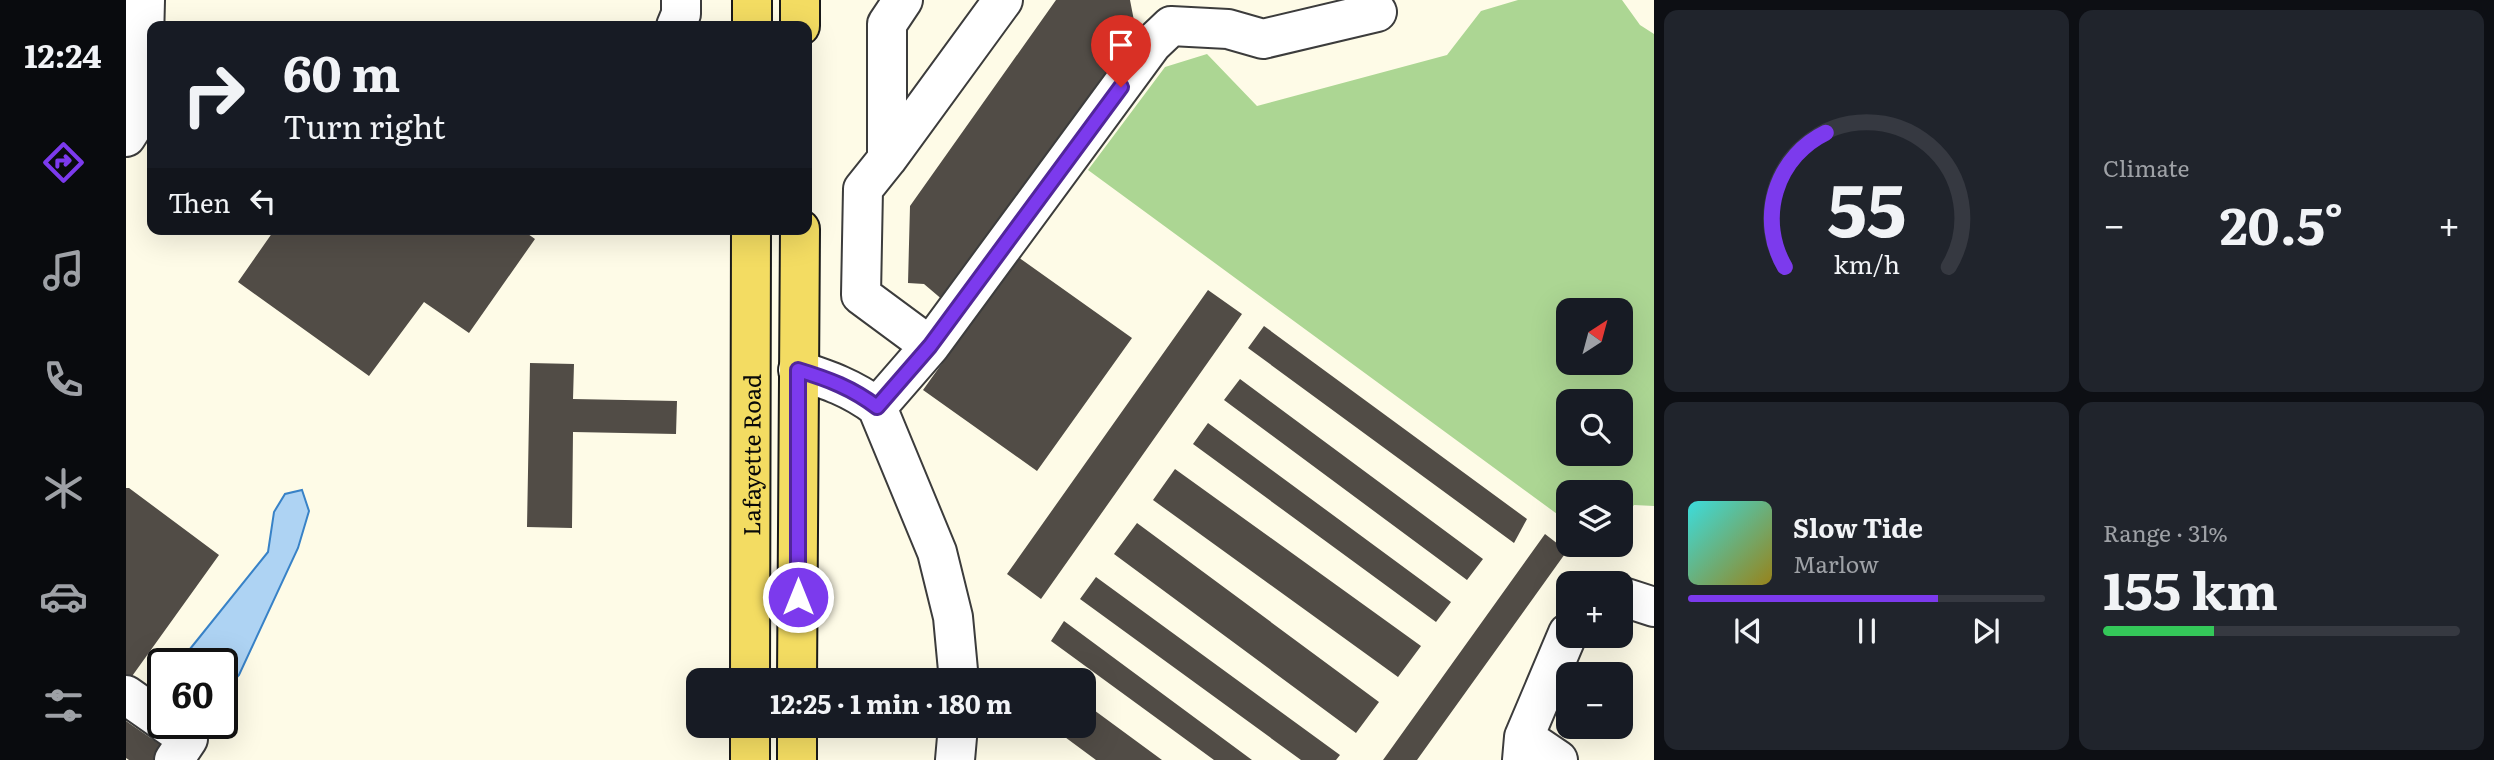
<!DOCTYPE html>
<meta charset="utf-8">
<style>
:root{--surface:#171b24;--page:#20242c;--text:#f1f3f6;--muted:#9ea1a6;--line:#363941;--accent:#7c3aed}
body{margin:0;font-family:Literata,serif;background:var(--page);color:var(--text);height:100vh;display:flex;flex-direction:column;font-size:26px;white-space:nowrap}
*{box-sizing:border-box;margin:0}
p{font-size:23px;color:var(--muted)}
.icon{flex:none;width:38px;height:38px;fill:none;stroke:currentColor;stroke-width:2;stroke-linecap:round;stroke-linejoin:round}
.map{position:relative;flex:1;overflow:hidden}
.details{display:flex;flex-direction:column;gap:10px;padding:10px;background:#0d0f14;width:840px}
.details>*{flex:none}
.banner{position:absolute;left:21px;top:21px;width:665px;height:214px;border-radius:14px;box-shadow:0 7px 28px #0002;background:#171b24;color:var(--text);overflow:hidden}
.needle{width:46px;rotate:36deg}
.fabs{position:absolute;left:1430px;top:298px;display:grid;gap:14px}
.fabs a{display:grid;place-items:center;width:77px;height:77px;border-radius:14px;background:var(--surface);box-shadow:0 7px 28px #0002;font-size:35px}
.speed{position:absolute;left:21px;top:648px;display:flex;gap:14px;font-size:35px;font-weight:700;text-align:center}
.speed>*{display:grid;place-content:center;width:91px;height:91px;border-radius:50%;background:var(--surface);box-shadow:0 7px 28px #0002;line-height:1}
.speed .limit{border:4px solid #111;border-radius:10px;background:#fff;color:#111}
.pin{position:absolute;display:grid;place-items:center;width:60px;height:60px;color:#fff;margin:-72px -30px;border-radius:50% 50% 50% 0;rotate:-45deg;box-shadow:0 0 7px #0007}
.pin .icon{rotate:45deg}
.me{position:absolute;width:77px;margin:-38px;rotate:0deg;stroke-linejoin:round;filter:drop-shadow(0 0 5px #0008)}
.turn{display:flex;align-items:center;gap:24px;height:147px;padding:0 21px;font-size:32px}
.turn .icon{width:91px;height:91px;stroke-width:2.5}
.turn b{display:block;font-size:49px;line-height:60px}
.then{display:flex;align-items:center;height:66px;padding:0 21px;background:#0003;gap:14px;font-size:26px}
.big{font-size:52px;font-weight:700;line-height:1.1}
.details .tile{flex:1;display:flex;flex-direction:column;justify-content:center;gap:10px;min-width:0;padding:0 24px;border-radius:14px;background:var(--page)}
.details .dial{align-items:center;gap:0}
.dial svg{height:182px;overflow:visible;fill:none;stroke:var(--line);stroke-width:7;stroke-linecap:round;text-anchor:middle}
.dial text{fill:var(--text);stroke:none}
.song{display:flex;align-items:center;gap:21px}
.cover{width:84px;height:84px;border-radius:10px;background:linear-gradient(135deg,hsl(180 70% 55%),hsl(50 70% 35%))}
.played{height:7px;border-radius:4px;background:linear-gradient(90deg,var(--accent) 70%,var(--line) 70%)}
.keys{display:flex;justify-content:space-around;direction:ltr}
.heat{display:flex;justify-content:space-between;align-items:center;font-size:38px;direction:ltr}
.charge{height:10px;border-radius:5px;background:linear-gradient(90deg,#34c759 31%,var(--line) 0)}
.details .tiles{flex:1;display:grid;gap:10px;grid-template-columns:repeat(2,1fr)}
.trip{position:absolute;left:560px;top:668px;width:410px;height:70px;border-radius:14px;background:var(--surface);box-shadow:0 7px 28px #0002;font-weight:700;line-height:70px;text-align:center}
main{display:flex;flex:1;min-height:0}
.tabs{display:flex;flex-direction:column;width:126px;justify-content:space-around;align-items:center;background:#090b0e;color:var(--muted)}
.tabs .icon{width:49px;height:49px}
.tabs .current{color:var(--accent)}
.tabs b{font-size:32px;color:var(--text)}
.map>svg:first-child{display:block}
.forest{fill:#acd693;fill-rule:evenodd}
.water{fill:#aed3f3;stroke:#3882c7;stroke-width:2}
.building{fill:#514c46}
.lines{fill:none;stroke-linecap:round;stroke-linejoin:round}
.minor-casing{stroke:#3c3c3c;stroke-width:42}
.major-casing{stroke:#1a1a1a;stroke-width:42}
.minor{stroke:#fff;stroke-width:38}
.major{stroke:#f3dc62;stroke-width:38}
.route-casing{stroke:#51269a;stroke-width:18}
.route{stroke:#7c3aed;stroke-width:12}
.labels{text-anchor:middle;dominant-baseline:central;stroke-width:7;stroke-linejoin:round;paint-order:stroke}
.street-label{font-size:23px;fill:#090909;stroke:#fff}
</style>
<main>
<nav class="tabs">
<b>12:24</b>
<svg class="icon current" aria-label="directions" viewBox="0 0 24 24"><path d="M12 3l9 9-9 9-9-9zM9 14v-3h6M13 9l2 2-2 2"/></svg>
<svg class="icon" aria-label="music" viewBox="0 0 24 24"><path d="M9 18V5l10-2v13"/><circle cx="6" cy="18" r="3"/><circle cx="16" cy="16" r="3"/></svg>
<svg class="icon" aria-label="phone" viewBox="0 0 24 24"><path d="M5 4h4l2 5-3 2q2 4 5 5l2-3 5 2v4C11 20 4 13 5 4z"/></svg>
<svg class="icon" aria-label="climate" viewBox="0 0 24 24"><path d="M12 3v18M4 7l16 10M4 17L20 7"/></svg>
<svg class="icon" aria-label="car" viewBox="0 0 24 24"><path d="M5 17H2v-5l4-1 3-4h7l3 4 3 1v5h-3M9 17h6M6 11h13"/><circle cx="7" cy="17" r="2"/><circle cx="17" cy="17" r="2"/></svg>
<svg class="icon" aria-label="filters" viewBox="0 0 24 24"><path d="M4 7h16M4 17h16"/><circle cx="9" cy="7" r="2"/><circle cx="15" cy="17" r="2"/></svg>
</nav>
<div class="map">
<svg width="1528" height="760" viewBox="0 0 1528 760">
<rect width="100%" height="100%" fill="#fefbe7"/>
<path class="forest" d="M1392 0H1496L1514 25 1528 34V506L1508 505 1495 523 1494 492H1442V522L962 170 1039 67 1081 54 1131 106 1321 55 1355 11ZM1442 310H1494V362H1442ZM1442 401H1494V453H1442Z"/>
<path class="water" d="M176 490 183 511 172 548 113 675 96 694V663H63L64 649 142 552 148 512 159 494Z"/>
<path class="building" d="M930 0H1004L1011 36 818 301 798 284 782 283 784 206Z
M149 229H395L409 239 343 333 298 302 243 376 112 282Z
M892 257 1006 338 911 471 797 390Z
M1082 290 1116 314 915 599 881 574Z
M1138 326 1401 519 1388 543 1122 348Z
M404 363 448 364 447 399 551 401 550 434 447 432 446 528 401 527Z
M1114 379 1357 559 1341 580 1098 400Z
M1082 423 1325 602 1310 622 1067 444Z
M1049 469 1295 646 1272 677 1027 500Z
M0 488H3L93 555 4 679 0 676Z
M1011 523 1253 702 1230 733 988 554Z
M1419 534 1441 551 1291 760H1257Z
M970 577 1214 755 1210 760H1175L954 599Z
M938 621 1126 760H1088L925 641Z
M957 702 1036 760H970L924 726H957Z
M0 721 42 750 35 760H3L0 758Z"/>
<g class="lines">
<defs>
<path id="minor" d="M550 26 555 14V0
M0 137 12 118 17 81 19 0
M761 159 877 0
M804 346 1026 44 1045 26 1102 29 1137 39 1251 12
M672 370C702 380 726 388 751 407L811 552 827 617 833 681
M751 407 804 346 735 295 737 189 761 159V24L777 0
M1494 596 1528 607
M0 695 37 721
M39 723 62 739 48 760
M1398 737 1432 760
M829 760 832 726
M1396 760 1398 737 1442 633"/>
<g id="major">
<path d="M626 0V26"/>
<path d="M674 26V0"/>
<path id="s1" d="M624 681 625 229"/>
<path d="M671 681 674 229"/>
<path d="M624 760V726"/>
<path d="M671 760V726"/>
</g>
</defs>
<use href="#minor" class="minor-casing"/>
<use href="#major" class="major-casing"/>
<use href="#minor" class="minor"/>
<use href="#major" class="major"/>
</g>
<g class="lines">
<defs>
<path id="route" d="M672 597V370C702 379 726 388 751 407L804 346 995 87"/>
</defs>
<use href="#route" class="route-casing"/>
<use href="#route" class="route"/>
</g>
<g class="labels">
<g class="street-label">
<text stroke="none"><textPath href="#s1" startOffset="226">Lafayette Road</textPath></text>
</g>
</g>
</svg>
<div class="fabs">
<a><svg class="needle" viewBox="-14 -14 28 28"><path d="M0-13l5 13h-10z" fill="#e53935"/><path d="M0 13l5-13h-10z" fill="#9ea1a6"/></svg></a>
<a><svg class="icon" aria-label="search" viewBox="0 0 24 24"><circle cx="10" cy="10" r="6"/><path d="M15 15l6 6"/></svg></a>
<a><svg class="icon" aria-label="layers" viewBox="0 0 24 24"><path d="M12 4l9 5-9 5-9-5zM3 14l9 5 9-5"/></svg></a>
<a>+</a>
<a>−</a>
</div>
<div class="speed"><div class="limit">60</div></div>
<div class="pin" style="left:995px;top:87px;background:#d93025"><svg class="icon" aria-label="arrive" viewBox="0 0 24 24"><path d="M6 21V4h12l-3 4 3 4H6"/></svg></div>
<svg class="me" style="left:672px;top:597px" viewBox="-20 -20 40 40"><circle r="17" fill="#7c3aed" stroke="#fff" stroke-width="3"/><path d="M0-11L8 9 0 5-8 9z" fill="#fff"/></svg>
<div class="trip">12:25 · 1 min · 180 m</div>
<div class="banner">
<div class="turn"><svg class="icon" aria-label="right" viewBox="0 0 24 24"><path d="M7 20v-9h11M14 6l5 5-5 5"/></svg><div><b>60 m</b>Turn right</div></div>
<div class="then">Then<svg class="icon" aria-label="left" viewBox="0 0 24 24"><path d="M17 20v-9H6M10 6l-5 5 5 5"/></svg></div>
</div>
</div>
<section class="details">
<div class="tiles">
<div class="tile dial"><svg viewBox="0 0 100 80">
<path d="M14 69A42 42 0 1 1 86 69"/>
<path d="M14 69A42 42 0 0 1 32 10" stroke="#7c3aed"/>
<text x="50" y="56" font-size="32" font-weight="700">55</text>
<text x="50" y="72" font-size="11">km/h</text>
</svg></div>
<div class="tile"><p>Climate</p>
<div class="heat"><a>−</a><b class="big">20.5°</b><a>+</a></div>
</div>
<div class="tile">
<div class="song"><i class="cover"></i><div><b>Slow Tide</b><p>Marlow</p></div></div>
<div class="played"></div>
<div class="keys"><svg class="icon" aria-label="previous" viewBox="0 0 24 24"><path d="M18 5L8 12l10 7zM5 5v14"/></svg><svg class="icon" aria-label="pause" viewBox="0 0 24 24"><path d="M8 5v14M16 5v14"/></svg><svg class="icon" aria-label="next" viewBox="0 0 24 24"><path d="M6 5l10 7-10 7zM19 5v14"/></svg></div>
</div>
<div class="tile"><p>Range · 31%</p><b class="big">155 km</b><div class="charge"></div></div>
</div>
</section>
</main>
